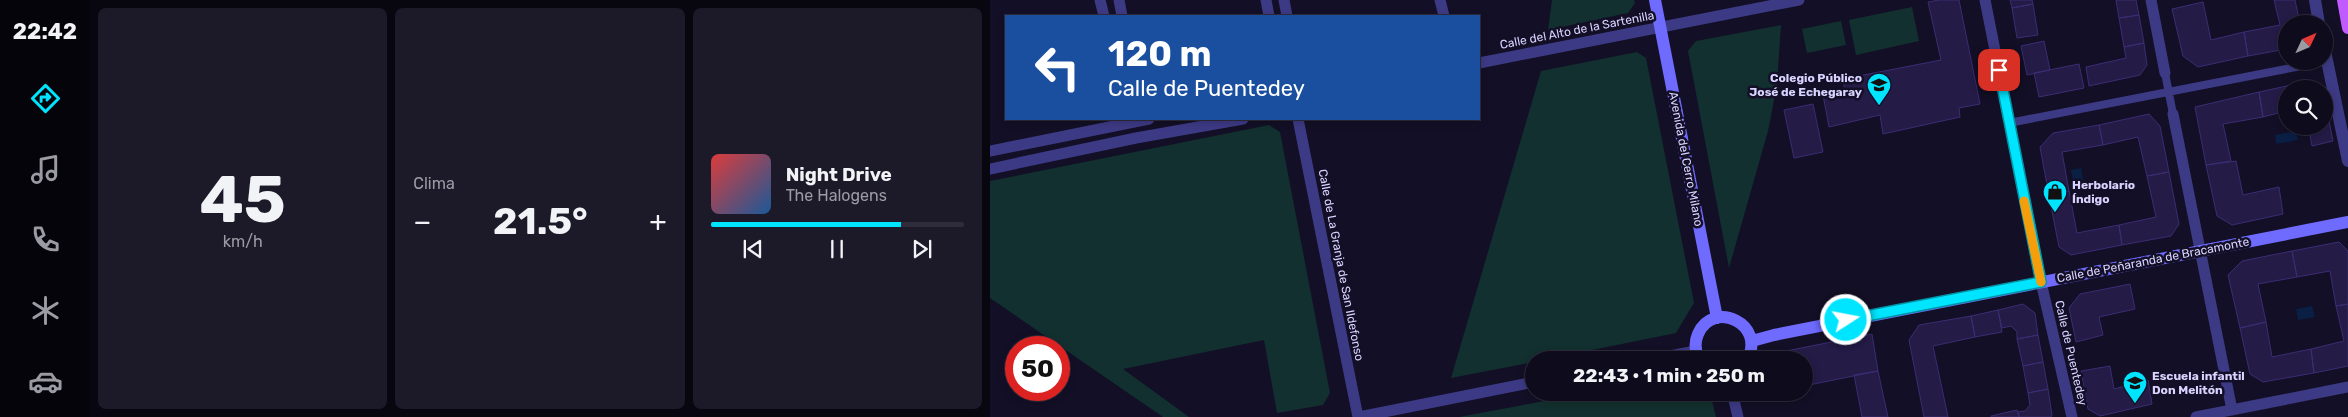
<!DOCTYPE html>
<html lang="es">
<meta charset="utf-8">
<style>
:root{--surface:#0e0b1c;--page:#1c1929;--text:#f1f3f6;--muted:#9b9ba3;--line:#2e2b3b;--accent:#00e5ff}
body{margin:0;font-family:Rubik,sans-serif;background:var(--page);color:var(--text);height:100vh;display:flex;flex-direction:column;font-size:19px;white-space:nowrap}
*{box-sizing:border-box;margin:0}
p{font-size:16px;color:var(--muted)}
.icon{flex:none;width:28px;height:28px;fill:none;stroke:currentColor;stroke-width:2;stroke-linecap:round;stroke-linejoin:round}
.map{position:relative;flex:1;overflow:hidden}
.details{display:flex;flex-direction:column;gap:8px;padding:8px;background:#08060f;width:900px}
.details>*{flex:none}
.top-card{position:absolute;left:15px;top:15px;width:475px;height:105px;border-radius:0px;box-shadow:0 2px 8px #0003,0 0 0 1px var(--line);background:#1a4fa0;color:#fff;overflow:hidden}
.needle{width:32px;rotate:46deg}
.fabs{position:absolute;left:1288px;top:15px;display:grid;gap:10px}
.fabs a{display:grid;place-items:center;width:55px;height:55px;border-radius:50%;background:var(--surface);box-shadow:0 2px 8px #0003,0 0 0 1px var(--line);font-size:25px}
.speed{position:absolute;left:15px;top:336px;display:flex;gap:10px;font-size:25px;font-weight:700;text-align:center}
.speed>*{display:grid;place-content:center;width:65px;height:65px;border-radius:50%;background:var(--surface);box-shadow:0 2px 8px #0003,0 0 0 1px var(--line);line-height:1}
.speed .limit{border:8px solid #d22;background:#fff;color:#111}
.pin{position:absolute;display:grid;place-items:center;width:42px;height:42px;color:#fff;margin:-21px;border-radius:10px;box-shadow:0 2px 8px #0006}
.me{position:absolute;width:55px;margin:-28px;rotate:79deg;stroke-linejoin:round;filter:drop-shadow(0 0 4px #0008)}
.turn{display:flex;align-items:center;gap:18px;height:105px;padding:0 20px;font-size:22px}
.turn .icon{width:65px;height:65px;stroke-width:2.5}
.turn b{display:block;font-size:35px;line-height:42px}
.big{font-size:38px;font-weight:700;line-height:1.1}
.details .card{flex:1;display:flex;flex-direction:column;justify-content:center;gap:8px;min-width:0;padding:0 18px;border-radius:8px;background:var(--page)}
.details .dial{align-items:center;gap:0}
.dial b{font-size:65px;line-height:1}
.song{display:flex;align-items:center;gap:15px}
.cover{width:60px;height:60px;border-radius:8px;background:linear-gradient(135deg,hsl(0 70% 55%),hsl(210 70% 35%))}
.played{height:5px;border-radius:2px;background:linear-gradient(90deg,var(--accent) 75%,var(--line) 75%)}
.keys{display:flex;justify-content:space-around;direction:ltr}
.heat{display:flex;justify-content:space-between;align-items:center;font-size:28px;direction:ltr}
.details .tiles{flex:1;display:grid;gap:8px;grid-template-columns:repeat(3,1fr)}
.trip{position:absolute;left:535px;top:351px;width:288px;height:50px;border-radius:25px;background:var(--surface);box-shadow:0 2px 8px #0003,0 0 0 1px var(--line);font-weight:700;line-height:50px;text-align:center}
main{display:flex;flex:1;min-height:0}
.menu{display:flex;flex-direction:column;width:90px;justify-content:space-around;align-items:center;background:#06040b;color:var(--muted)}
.menu .icon{width:35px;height:35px}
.menu .selected{color:var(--accent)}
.menu b{font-size:22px;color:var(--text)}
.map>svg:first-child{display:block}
.green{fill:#12302f}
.water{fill:#0a1f44}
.building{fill:#241b47;stroke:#3b2d73}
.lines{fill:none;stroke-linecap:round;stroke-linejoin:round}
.pedestrian{stroke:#3d3a85;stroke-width:8}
.minor{stroke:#3d3a85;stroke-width:11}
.tertiary{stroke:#3d3a85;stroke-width:12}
.secondary{stroke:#6f6bff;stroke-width:12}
.primary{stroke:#c25bff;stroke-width:12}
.route-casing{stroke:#0095a6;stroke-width:12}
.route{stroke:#00e5ff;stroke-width:9}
.slow{stroke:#f59e0b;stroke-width:9}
.labels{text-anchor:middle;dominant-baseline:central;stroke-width:5;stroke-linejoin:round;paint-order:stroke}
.street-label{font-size:12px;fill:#d9d4ff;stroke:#130f26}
.poi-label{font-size:12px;font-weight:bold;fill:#d9d4ff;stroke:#130f26;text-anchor:start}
</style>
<main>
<nav class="menu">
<b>22:42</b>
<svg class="icon selected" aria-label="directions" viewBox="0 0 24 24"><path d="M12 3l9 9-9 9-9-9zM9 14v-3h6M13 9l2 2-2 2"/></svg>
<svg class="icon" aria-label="music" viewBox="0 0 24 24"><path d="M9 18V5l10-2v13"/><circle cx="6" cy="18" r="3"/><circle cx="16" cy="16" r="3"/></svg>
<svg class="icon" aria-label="phone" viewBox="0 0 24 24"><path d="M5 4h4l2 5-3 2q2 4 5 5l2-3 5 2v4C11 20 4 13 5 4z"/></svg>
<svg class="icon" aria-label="climate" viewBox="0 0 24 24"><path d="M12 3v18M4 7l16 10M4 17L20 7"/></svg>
<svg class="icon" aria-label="car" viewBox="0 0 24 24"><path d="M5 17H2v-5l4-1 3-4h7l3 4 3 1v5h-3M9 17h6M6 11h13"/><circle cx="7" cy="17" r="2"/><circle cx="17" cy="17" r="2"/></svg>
</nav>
<section class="details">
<div class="tiles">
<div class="card dial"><b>45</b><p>km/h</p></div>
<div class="card"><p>Clima</p>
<div class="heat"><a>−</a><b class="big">21.5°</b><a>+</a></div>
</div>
<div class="card">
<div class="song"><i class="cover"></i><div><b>Night Drive</b><p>The Halogens</p></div></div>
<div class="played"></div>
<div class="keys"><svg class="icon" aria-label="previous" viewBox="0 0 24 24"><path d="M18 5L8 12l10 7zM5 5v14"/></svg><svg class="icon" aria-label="pause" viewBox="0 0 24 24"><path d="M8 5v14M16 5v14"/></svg><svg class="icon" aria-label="next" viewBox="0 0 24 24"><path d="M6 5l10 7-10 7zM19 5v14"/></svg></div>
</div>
</div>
</section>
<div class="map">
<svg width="1358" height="417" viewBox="0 0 1358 417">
<rect width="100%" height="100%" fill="#130f26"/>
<path class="green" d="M562 0H644L645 3 638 13 558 30Z
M922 7 929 41 866 55 859 20Z
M851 21 856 45 817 53 812 29Z
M791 25 787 85 778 131 739 268 698 51 706 41Z
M647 52 656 58 704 303 686 333 553 360H544V362L461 378 551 71Z
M279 125 290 132 340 393 333 405 287 413 274 340 133 369 199 417H173L0 298V181Z
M597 393H720L726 417H469Z"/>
<path class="water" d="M1306 131 1308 140 1286 144 1285 135Z
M1091 168 1095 190 1085 192 1081 170Z
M1322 306 1325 317 1308 320 1306 309Z"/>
<path class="building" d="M949 0H969L990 104 969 108 970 117 893 134 890 115 839 127 833 95 855 92 853 79 951 60 938 2Z
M1020 0H1042L1043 4 1022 8Z
M1126 0H1146L1149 15 1129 18Z
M1284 0H1305L1310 24H1296V49L1258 56 1254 32 1290 25Z
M1213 2 1221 40 1254 32 1258 56 1208 67 1193 56 1182 9Z
M1043 4 1048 35 1027 38 1022 8Z
M1149 15 1154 43 1134 47 1129 18Z
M1054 41 1060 70 1037 75 1031 46Z
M1154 43 1157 65 1150 75 1099 86 1096 67 1136 58 1134 47Z
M1089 64 1094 88 1049 97 1044 73Z
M1320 81 1330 89H1296V111L1273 117 1269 92Z
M1269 92 1273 117 1233 124 1241 161 1216 165 1205 107Z
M1334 96 1343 141 1322 146 1318 126H1334Z
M823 104 833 152 804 158 794 110Z
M1159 114 1170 126 1179 172 1157 176 1148 137 1113 145 1109 125Z
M1109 125 1113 145 1072 152 1079 191 1059 196 1050 147 1063 133Z
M1246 161 1253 195 1289 187 1293 214 1242 225 1227 216 1216 165Z
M1179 172 1189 224 1181 236 1132 245 1129 225 1166 217 1157 176Z
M1079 191 1087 233 1129 225 1132 245 1081 255 1069 247 1059 196Z
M1349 242 1358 251V304L1346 306 1340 271 1307 277 1302 251Z
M1302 251 1307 277 1268 284 1276 322 1250 328 1238 275 1252 261Z
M1140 284 1145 309 1109 317 1113 335 1086 342 1079 308 1090 294Z
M1033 304 1045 313 1048 335 1027 339V332L1021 326 1012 328 1008 310Z
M1358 304V366L1324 373 1321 349 1354 341 1346 306Z
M1008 310 1012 332 985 337 981 316Z
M981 316 985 337 943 346 958 417H934L919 340 929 325Z
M1276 322 1282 357 1321 349 1324 373 1273 382 1260 374 1250 328Z
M882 334 888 371 814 386V360H790L796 351Z
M1048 335 1053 362 1033 366 1027 339Z
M1053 362 1058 389 1038 393 1033 366Z
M1120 366 1124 389 1158 380 1162 404 1110 416 1098 409 1091 371Z
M888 371 898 417H872L864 375Z
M1058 389 1062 415 1061 417H1029L1028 412 1035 411 1040 405 1038 393Z
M1027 410 1029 417H1001V416Z"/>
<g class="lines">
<path class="pedestrian" d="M1175 73 1183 114
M1019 123 1337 61"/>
<path class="minor" d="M110 0 114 16
M129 0 132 16
M276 0 279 16
M294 0 297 16
M450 0 454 16
M995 0 1051 282 1082 417
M1161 0 1175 73
M489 63 809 0
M1183 114 1242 410
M308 119 368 417
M0 151 159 119
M0 169 146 138 253 119
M660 360 705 351
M742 392 748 417
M369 417 544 382
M1206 417 1358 387"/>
<path class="tertiary" d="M1325 0 1329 24
M1334 46 1358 161"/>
<path class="secondary" d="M665 0 727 318
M762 341 784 335 1358 222
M709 360C705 351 704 343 708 334 723 299 777 324 757 360"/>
<path class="primary" d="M1353 0 1358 28"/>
</g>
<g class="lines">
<defs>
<path id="route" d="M856 320 1051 282 1009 70"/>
</defs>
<use href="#route" class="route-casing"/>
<use href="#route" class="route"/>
<path class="slow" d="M1034 201 1051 282"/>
</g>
<defs>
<symbol id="school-pin" viewBox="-11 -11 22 30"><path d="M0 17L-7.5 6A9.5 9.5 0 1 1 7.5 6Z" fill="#00e5ff" stroke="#130f26"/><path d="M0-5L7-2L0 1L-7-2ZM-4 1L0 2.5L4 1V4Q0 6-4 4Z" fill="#111"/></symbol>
<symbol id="shop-pin" viewBox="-11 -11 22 30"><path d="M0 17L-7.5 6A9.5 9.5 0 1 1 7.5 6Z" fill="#00e5ff" stroke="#130f26"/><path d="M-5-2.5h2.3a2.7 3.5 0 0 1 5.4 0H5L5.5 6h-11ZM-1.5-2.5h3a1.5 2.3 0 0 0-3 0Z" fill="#111"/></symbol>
</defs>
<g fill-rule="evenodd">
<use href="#school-pin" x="875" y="71" width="28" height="38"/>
<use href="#shop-pin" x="1051" y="178" width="28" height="38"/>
<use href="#school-pin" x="1131" y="369" width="28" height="38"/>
</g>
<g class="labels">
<g class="street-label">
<text transform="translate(587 30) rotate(-11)">Calle del Alto de la Sartenilla</text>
<text transform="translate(696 159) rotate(79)">Avenida del Cerro Milano</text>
<text transform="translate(1163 260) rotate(-11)">Calle de Peñaranda de Bracamonte</text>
<text transform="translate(351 265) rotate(79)">Calle de La Granja de San Ildefonso</text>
<text transform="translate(1081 353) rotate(77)">Calle de Puentedey</text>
</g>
<g class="poi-label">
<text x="872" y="78" text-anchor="end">Colegio Público<tspan x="872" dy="14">José de Echegaray</tspan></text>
<text x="1082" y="185">Herbolario<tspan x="1082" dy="14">Índigo</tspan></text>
<text x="1162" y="376">Escuela infantil<tspan x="1162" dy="14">Don Melitón</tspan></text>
</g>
</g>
</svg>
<div class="fabs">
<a><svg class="needle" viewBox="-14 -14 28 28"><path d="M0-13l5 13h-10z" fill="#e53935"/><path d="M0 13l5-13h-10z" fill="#9b9ba3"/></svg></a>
<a><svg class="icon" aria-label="search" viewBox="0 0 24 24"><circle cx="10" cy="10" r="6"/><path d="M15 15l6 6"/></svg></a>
</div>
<div class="speed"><div class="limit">50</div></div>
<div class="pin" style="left:1009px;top:70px;background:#d93025"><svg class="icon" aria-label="arrive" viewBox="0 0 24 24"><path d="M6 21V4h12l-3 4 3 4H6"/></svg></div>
<svg class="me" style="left:856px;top:320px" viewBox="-20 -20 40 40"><circle r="17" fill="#00e5ff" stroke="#fff" stroke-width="3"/><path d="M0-11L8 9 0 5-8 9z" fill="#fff"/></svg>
<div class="trip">22:43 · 1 min · 250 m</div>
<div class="top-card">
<div class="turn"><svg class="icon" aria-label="left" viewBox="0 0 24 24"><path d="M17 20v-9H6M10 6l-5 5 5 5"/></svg><div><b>120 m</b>Calle de Puentedey</div></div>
</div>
</div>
</main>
